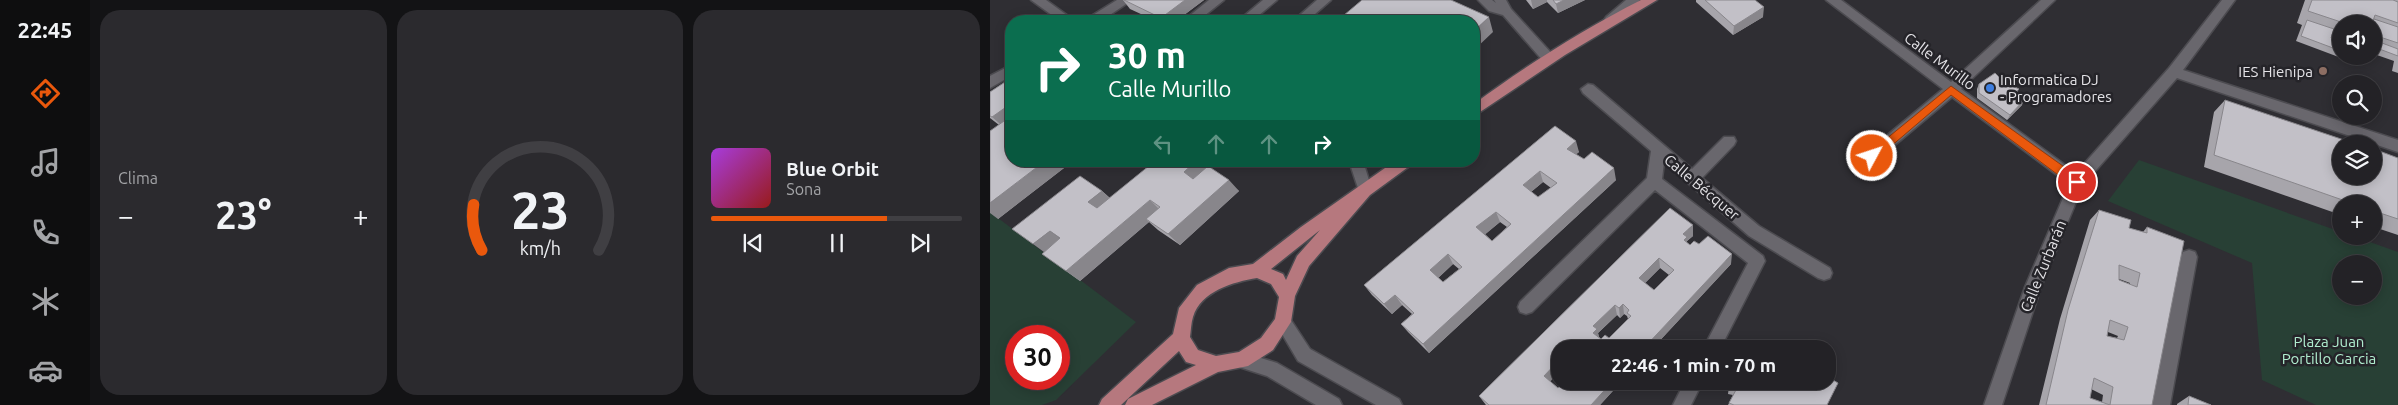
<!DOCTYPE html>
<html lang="es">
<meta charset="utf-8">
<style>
:root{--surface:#232226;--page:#2b2a2e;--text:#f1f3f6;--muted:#a3a4a7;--line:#403f43;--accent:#ea580c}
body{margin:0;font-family:Ubuntu,sans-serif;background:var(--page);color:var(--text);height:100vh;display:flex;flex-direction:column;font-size:19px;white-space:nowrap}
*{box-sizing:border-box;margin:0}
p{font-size:16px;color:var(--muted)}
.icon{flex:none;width:28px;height:28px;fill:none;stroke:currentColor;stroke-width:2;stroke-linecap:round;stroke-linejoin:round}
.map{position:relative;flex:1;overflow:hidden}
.side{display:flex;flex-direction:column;gap:10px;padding:10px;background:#131315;width:900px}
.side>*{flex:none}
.top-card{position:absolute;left:15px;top:15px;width:475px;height:152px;border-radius:20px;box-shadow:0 2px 12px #0003,0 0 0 1px var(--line);background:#0b6e4f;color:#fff;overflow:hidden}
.controls{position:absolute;left:1342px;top:15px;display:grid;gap:10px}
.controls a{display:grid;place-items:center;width:50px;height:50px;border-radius:50%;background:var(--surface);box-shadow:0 2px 12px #0003,0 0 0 1px var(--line);font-size:25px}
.speed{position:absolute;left:15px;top:325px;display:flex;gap:10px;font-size:25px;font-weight:700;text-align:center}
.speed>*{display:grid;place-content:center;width:65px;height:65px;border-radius:50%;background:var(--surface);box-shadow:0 2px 12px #0003,0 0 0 1px var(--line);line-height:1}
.speed .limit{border:8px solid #d22;background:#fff;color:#111}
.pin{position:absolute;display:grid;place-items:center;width:42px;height:42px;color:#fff;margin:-21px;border:2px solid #fff;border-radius:50%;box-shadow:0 1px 5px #0007}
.me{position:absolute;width:55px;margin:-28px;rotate:50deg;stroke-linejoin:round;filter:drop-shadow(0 0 4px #0008)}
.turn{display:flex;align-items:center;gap:18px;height:105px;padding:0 20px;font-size:22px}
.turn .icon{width:65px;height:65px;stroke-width:2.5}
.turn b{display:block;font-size:35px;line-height:42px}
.lanes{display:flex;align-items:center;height:48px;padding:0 20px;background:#0003;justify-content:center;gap:25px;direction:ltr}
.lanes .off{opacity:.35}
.big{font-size:38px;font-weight:600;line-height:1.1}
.side .card{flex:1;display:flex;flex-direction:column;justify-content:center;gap:8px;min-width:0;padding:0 18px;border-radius:20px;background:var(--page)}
.side .dial{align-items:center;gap:0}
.dial svg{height:130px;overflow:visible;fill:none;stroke:var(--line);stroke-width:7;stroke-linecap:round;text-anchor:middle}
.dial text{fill:var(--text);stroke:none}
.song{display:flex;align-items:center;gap:15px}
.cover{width:60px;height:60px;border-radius:8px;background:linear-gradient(135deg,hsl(280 70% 55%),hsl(0 70% 35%))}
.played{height:5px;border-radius:2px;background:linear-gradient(90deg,var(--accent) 70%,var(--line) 70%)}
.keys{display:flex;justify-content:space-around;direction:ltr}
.heat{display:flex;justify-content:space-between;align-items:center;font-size:28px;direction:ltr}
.side .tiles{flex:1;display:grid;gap:10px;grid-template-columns:repeat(3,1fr)}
.trip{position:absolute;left:561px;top:340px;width:285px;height:50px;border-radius:20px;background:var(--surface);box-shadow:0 2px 12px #0003,0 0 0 1px var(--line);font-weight:600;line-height:50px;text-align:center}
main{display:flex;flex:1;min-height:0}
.tab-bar{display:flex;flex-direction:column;width:90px;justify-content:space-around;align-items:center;background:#0e0e0f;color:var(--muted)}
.tab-bar .icon{width:35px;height:35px}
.tab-bar .on{color:var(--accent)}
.tab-bar b{font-size:22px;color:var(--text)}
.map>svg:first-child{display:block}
.green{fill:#284035;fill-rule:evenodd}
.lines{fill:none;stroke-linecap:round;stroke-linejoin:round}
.minor-casing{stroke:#4c4b50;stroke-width:3}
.major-casing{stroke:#4c4b50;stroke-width:3}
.minor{fill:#69676d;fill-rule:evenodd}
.major{fill:#b6787e;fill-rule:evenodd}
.wall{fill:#a7a5ab;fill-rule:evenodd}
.shaded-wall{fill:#88868b}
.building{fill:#c2c0c7;stroke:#88868b;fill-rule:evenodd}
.route{fill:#ea580c;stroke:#983908}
.education-dot{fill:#8d6e63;stroke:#252429;stroke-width:2}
.shop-dot{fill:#3f7fe0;stroke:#252429;stroke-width:2}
.labels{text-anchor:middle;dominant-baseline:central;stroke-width:5;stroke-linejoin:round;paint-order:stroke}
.street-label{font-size:15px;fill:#e4e3e7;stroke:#252429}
.poi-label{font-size:15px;fill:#e4e3e7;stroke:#252429;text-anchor:end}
.park-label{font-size:15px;fill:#b0edcf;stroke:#252429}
</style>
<main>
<nav class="tab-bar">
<b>22:45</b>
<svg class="icon on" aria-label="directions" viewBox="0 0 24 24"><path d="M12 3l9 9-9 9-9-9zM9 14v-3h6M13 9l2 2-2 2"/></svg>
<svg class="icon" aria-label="music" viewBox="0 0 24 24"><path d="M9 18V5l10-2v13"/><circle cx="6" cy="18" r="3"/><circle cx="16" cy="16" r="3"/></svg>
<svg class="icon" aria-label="phone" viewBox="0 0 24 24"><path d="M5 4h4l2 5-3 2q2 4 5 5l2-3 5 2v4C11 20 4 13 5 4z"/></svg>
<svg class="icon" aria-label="climate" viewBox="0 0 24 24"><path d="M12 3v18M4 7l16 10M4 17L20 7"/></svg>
<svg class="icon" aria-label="car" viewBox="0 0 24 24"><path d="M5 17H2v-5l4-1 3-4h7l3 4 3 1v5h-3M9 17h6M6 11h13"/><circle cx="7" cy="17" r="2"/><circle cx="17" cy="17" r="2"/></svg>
</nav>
<section class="side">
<div class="tiles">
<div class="card"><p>Clima</p>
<div class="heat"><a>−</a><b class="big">23°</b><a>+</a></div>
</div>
<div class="card dial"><svg viewBox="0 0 100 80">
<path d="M14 69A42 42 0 1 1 86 69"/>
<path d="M14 69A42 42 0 0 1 9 41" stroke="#ea580c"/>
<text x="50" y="56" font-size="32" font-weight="700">23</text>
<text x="50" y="72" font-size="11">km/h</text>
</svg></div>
<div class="card">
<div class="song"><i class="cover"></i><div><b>Blue Orbit</b><p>Sona</p></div></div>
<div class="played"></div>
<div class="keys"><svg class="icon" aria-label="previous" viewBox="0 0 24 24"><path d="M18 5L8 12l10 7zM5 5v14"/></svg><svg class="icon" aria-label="pause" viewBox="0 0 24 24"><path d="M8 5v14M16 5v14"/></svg><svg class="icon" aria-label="next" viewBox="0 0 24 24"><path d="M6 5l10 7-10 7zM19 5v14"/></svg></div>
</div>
</div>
</section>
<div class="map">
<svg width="1408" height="405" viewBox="0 0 1408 405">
<rect width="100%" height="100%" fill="#2f2e33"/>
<path class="green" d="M1149 160 1351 232V236H1363L1408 252V405H1326L1272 380 1262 263 1118 201ZM1351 264H1384V296H1351Z
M0 212 146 322 66 400 52 405H0ZM26 336H69V379H26Z"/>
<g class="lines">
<defs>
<path id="minor" d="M41 0H56L85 21H70Z
M127 0H142L111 21H96L98 18Z
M219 0H234L208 21H193Z
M273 0H287L262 21H248Z
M327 0H341L317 21H303Z
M488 0H502L506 3 504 0H516L521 9 564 56 566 59 564 62H554L513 15 499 11Z
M636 0H650L624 23H616L614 20 616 17Z
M836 0H851L961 82 1051 0H1065L971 89 1086 173 1179 68 1232 0H1245L1193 70 1408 140V152L1187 78 1093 185 1051 287 1012 405H994L1035 287 1079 184 962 97 887 160H877L875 156 877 152 953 89Z
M21 65V76L0 88V76Z
M598 84 603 85 702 169 734 137H744L746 141 744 145 712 178 769 226 840 268 842 273 840 278 834 280 828 278 759 236 674 162 672 179 773 256 775 261 730 349H713L758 263 665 190 542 312 536 314 530 312 528 307 530 302 657 178 661 151 593 93 591 89Z
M359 161H373L382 190 380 194 375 196 370 194Z
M1199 250 1205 252 1207 257 1180 405H1162L1191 257 1193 252Z
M293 314 299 317 320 349 409 399 412 405H386L308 361 285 322 287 317Z
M252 352 287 363 349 399 352 405H326L277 376 246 366 244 360 246 354Z
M695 381H713L701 405H683Z"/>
<path id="major" d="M651 0H667L575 55 484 116V104C537 65 592 30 651 0Z
M405 161H423L421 165 380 195 319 266 305 296 301 322 283 350 258 366 228 372 162 405H135L138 399 206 365 196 362 189 351 131 405H109L112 399 183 334 189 308 207 285 239 268 263 264 311 227ZM330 230 307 256 296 280 293 274 281 269ZM267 278 281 284 289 297 285 319 271 338 249 352 226 356 208 350 200 337C201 330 201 323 203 317 211 291 243 282 267 278Z"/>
</defs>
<use href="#minor" class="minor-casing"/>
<use href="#major" class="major-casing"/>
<use href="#minor" class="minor"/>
<use href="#major" class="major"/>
</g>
<path class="wall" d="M133 0H214L186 21H166L140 9Z
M536 0H595L568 13 557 2 543 9Z
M706 0H765L773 17 743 35 706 2Z
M1315 0H1408V73L1402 71 1404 61 1384 54V24H1351V56H1367L1362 62 1306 41 1312 25 1307 23Z
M21 78V161H66L74 168 8 219 9 125 0 118V92Z
M1014 82 1029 89 1025 96 1032 105 1017 120 987 98V89L989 84Z
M1235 100 1351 144V176H1384L1408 158V235L1384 227V204H1351V215L1214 167 1224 112Z
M565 126 589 152 586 154 626 180 439 353 418 332 411 324 422 314 412 305 402 314 382 295 374 285ZM553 182 561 188 548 197 541 192ZM510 222 517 227 502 241 495 234ZM463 264 469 269 453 282 448 278Z
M165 161H230L221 169 249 191 190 245 168 230 159 222 90 281 76 271 112 191 120 198Z
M680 208 703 236 697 241V243L700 245 709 244 741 264 662 349H570L560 381 568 388 632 381 610 405H496L489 396ZM670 268 679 275 664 290 655 283ZM634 314 637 316 638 319 619 338 611 339 609 337 608 333 627 315 630 318Z
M1109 210 1139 228 1153 232 1157 227 1162 405H1049L1070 319 1100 220ZM1129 279 1140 283V284L1129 280ZM1118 332 1128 336 1127 338 1117 336ZM1101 389 1113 395 1112 402 1100 398Z
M739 386 838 405H738L743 395 738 394Z
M1199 396 1221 405H1187V404Z"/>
<path class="shaded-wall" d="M195 0H214L186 21H173L171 18Z
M541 0H557V2L543 9Z
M574 0H595L568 13 566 4Z
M774 7 773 17 743 35 744 26Z
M499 17 503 32 484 50V31Z
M1034 100 1032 105 1017 120 1020 115Z
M19 105 21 107V125L16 129 2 117Z
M586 141 589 152 580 160 577 149Z
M21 144V153L15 148Z
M55 161H66L74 168 8 219 0 213V203Z
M206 161H230L204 183 194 172Z
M624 168 626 180 439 353 433 344Z
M550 171 553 182 536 196 533 185Z
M239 180 249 191 190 245 178 234Z
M112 191 124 202 111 213 98 202Z
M160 200 171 211 156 219 159 222 90 281 76 271Z
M506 212 510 222 491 238 486 227Z
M703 225V236L697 241V247L695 251 693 234Z
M60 231 74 241 58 255 43 244Z
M458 254 463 264 446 280 440 270Z
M742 254 741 264 662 349H653Z
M669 258 670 268 650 288 649 278Z
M405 295 412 305 402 314 394 304Z
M633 304 634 314 630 318 629 308Z
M625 305 627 315 608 333 609 338 603 333V326Z
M570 359V371L558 384 554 376Z
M623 381H632L610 405H601Z"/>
<path class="building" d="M134 0H195L171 18Z
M372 0H461L499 17 484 31V21H347Z
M563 0H574L566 4Z
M715 0H765L774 7 744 26Z
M1322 0H1403L1408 2V23L1385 15 1382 24H1351V32L1348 31 1351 22 1318 11Z
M1384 19 1408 27V43L1384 35V24H1382Z
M1317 20 1344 29 1341 38 1351 42V51L1311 36Z
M1384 40 1408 49V56L1384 47Z
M1005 73 1014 82 1029 89 1023 95 1034 100 1020 115 989 93V84Z
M21 78V107L19 105 2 117 0 116V92Z
M1235 100 1366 144H1351V161L1347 160V171L1351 172V176H1384V149L1408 158V219L1384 211V204H1364L1224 155Z
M21 116V144L15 148 21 152V161H55L0 203V131Z
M565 126 586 141 577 149 594 159 602 152 624 168 433 344 411 324 424 313 405 295 394 304 374 285ZM550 171 567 183 548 197 533 185ZM506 212 521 224 502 241 486 227ZM458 254 472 267 453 282 440 270Z
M165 161H206L194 172 203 179 218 166 239 180 178 234 156 219 170 207 160 200 76 271 52 254 70 238 60 231 43 244 22 229 90 176 112 191 98 202 107 208Z
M680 208 703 225 693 234 697 237 694 240 700 245 704 241 709 244 718 236 742 254 653 349H570V359L554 376 568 388 575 381H623L601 405H499L489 396ZM669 258 684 270 664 290 649 278ZM633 304 639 310 637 313 641 316 619 338 615 335 611 339 603 333 607 329 603 326 625 305 629 308Z
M1109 210 1141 220 1139 228 1157 233V227L1194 241 1162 405H1120L1123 387 1104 378 1100 398 1120 405H1056L1078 310ZM1129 265 1150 273 1147 287 1129 280ZM1120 320 1138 327 1134 340 1117 336Z
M764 340 782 349H759Z
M838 377 848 383 837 405H744L739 403 747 388 739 386 741 381H838Z
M1199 396 1221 405H1198Z"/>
<path class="route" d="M961 86 1091 179V186H1083L961 95 886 159H879V153Z"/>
<circle class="education-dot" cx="1333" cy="71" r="5"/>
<circle class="shop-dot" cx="1000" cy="88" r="5"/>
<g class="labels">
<g class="street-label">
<text transform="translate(950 61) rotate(37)">Calle Murillo</text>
<text transform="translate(712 187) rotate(40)">Calle Bécquer</text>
<text transform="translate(1053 266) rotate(-68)">Calle Zurbarán</text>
</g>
<g class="poi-label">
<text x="1323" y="71">IES Hienipa</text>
<text x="1010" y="79" text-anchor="start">Informatica DJ<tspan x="1010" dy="17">- Programadores</tspan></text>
</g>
<g class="park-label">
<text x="1339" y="341">Plaza Juan<tspan x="1339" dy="17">Portillo Garcia</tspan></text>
</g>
</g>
</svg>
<div class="controls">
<a><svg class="icon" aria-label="sound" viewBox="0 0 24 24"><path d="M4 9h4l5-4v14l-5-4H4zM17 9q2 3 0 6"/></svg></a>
<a><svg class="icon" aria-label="search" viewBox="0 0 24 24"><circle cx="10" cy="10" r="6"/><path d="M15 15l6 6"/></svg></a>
<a><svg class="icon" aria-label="layers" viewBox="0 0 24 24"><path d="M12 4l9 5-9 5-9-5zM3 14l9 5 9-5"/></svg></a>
<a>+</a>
<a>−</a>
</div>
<div class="speed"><div class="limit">30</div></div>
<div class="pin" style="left:1087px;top:182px;background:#d93025"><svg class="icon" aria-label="arrive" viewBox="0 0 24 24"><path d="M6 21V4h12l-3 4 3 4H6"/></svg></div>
<svg class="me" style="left:882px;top:156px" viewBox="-20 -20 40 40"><circle r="17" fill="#ea580c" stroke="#fff" stroke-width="3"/><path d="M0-11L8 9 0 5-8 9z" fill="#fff"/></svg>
<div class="trip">22:46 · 1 min · 70 m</div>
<div class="top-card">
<div class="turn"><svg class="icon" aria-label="right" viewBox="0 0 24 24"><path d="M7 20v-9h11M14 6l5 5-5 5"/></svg><div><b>30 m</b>Calle Murillo</div></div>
<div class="lanes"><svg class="icon off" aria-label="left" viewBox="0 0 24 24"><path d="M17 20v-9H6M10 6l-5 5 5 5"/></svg><svg class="icon off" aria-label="ahead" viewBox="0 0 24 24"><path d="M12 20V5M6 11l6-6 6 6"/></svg><svg class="icon off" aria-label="ahead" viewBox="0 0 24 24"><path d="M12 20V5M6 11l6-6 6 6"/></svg><svg class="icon" aria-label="right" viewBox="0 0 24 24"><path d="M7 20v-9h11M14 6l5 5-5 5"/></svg></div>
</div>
</div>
</main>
